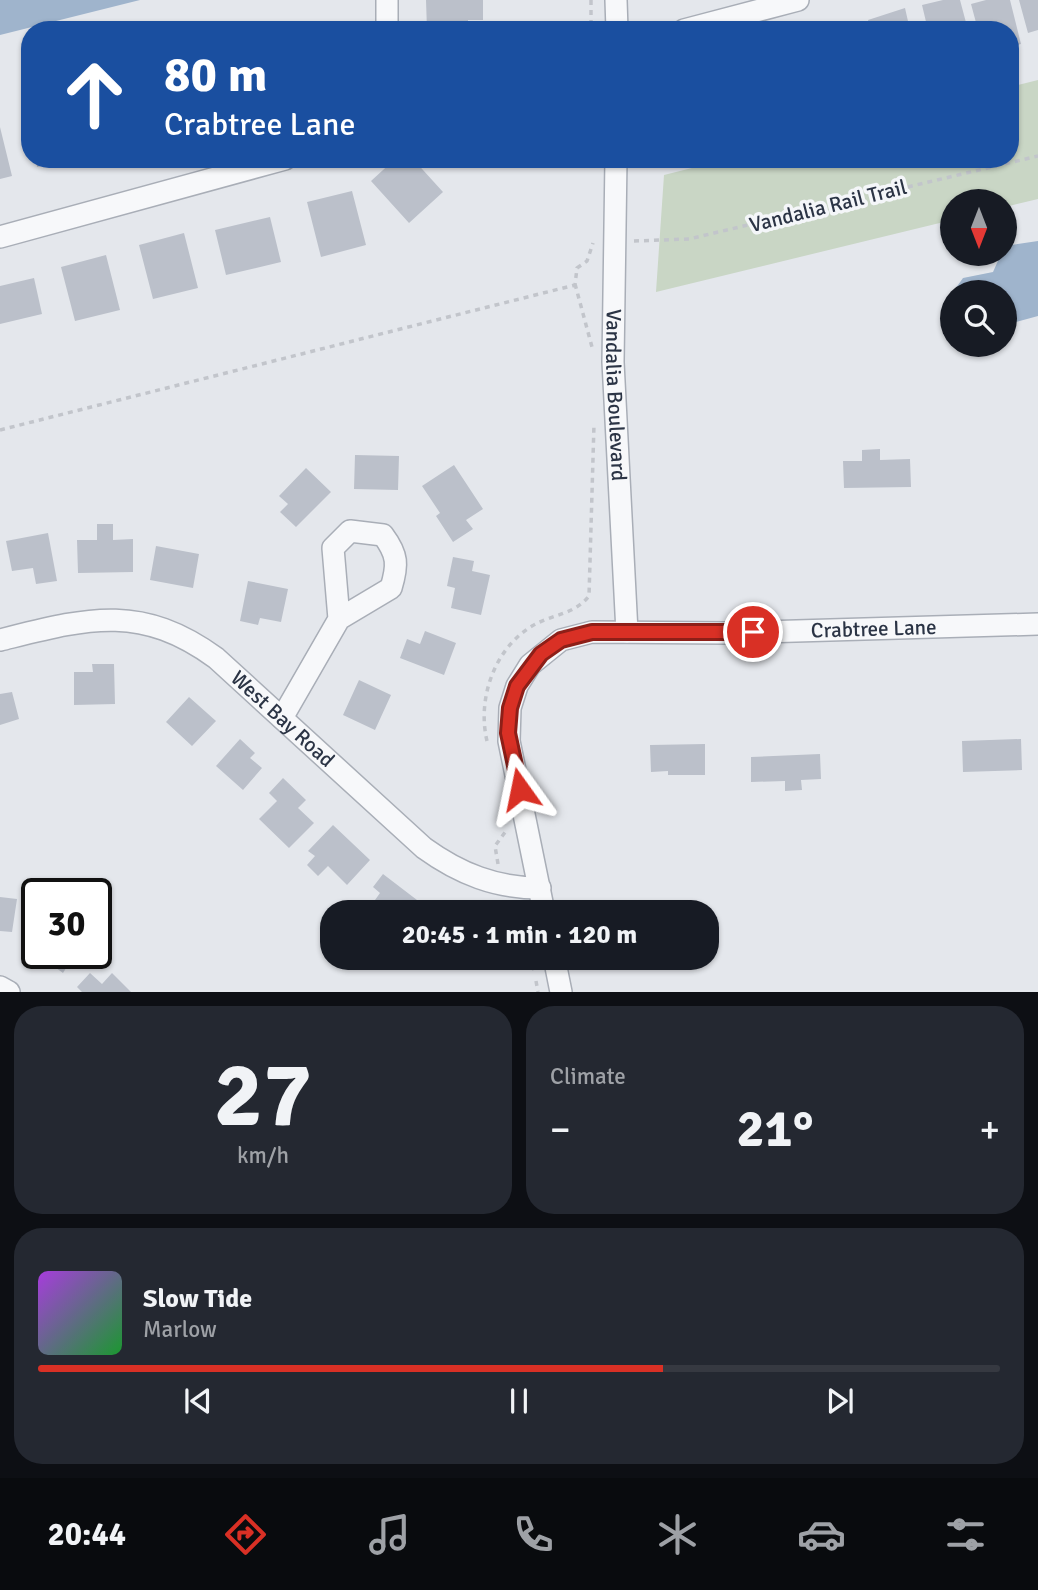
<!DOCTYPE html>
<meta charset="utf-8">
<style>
:root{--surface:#171b24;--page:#242831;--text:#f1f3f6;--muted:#9ea1a6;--line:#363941;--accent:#d93025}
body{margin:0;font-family:Signika,sans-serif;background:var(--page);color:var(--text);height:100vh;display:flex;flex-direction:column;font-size:26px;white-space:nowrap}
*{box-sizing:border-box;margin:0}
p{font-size:23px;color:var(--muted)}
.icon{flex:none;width:38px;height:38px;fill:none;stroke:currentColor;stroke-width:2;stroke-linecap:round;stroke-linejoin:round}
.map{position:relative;height:992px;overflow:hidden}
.side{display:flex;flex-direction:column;gap:14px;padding:14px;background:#0d0f14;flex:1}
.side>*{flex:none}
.hud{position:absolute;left:21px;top:21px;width:998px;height:147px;border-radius:28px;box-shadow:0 2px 5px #0004;background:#1a4fa0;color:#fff;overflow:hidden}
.needle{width:46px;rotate:180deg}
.fabs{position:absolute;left:940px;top:189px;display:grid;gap:14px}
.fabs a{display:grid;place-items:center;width:77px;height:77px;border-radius:50%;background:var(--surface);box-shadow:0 2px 5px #0004;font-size:35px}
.speed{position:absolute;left:21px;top:878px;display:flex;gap:14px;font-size:35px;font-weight:700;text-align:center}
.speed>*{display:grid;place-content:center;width:91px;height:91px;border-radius:50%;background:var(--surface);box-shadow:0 2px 5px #0004;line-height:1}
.speed .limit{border:4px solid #111;border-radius:10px;background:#fff;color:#111}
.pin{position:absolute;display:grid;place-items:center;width:60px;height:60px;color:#fff;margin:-30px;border:4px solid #fff;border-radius:50%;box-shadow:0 2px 7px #0007}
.me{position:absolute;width:77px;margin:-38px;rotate:348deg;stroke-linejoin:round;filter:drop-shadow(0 0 5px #0008)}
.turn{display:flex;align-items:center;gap:24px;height:147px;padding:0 28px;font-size:32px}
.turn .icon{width:91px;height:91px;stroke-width:2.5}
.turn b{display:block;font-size:49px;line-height:60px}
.big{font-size:52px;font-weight:700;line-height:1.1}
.side .card{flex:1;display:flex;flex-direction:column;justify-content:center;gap:10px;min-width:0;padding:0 24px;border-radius:28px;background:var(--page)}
.side .dial{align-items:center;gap:0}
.dial b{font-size:91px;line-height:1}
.song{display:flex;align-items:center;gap:21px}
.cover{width:84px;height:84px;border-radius:10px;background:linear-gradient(135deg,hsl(280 70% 55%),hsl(130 70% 35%))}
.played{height:7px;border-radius:4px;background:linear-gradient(90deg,var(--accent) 65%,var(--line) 65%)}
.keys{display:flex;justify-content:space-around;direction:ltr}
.heat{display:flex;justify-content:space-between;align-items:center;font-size:38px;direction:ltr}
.side .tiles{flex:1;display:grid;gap:14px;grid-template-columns:1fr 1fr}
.card:last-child{grid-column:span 2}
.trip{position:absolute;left:320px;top:900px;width:399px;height:70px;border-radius:28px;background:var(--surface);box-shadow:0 2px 5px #0004;font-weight:700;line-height:70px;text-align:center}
.tabs{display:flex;height:112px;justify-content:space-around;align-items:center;background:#090b0e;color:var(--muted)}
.tabs .icon{width:49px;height:49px}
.tabs .selected{color:var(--accent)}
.tabs b{font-size:32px;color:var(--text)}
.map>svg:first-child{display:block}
.green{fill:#c9d6c5}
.water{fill:#9fb4cc}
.building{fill:#bbc0ca}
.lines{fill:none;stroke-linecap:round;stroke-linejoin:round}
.minor-casing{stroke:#a9aeb7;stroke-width:24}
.path{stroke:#c2c5cb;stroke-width:3.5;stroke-dasharray:5 5;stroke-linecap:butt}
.minor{stroke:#f7f8fa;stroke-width:21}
.route-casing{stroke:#8d1f18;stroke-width:18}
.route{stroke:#d93025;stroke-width:12}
.labels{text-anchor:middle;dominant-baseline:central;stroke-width:7;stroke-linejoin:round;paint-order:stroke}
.street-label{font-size:21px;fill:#2b3445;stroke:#f4f6f9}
</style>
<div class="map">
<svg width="1038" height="992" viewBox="0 0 1038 992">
<rect width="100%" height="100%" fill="#e4e7ec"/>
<path class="green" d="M1038 80V199L1005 207 1004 201H952V220L656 292 664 175 728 159H1010V87Z"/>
<path class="water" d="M0 0H140L0 35Z
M1038 241V316L1005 325 1004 292H953L963 278 993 272 1001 254H1004L1005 246Z"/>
<path class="building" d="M426 0H483V20H468V30H427Z
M943 0H960L968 30H928L922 5Z
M986 0H1010L1021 44 1010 47V30H978L971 4Z
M1019 0H1038V30L1028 33Z
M905 8 910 30H871L868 20Z
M0 127 12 176 0 179Z
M36 159H68V160L37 167Z
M395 159H413L443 192 409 223 371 181Z
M352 191 366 245 321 257 307 202Z
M270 217 281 262 226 275 215 230Z
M184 233 198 288 153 299 139 245Z
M106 255 120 310 75 321 61 267Z
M34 278 42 314 0 324V286Z
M880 449V460L910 459 911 487 844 488 843 461H862V450Z
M355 455 399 456 398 490 354 489Z
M454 465 483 509 466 520 473 529 453 542 436 516 440 513 422 486Z
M306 468 331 492 296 527 280 512 288 504 279 496Z
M97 524H113V540L133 539V572L78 573 77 540H97Z
M48 533 57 581 36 584 33 568 12 571 6 541Z
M156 546 199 554 193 588 150 580Z
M453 557 474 561 472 571 490 575 481 615 451 608 455 588 447 586Z
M248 581 288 589 281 622 260 618 258 625 240 621Z
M425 631 456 643 444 675 400 658 407 639 420 644Z
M92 664H114L115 704 74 705V672H93Z
M359 680 391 695 375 730 343 715Z
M12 692 19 719 0 725V694Z
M189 697 216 721 192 746 166 722Z
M240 739 255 753 250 758 262 768 243 790 216 766Z
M1021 739 1022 770 963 772 962 741Z
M705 744V775H668V771L651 772 650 745Z
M820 754 821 779 801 780 802 790 785 791V781L751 782V757Z
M283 778 306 800 298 808 314 823 289 848 259 819 277 801 269 793Z
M333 825 370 860 347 885 328 866 318 876 307 865 315 856 308 851Z
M383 874 417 900 408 912H376L370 907 380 893 373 887Z
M0 897 17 899 12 932 0 931Z
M37 915V942L25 934Z
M37 954H73L74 955 63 973Z
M90 973 102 984 112 973 131 992H82L77 987Z"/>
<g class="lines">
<defs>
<g id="minor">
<path d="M387 0V30"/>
<path d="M616 0 617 30"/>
<path d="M684 30 798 0"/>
<path id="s1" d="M616 159 613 362 627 632"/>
<path d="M0 237 285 159"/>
<path id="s2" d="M0 640C85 619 139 602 216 658L424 848C460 874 496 888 540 888"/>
<path d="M282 718 339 619 391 588C398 565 398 555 383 535L350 531 333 548 339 619"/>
<path id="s3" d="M544 912 509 741 510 708 517 686 530 665 561 640 592 632 727 633 1038 624"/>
<path d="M554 957 561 992"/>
<path d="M0 987 9 992"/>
</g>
</defs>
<use href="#minor" class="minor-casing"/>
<path class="path" d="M591 0V30
M634 241 689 239 1038 156
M575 284 592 347
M0 430 575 285 577 268 587 261 593 243
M487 741C477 699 494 649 532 626 552 614 574 615 589 596L594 424
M498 864 495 846 506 831
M527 957 534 970
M536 981 538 992"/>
<use href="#minor" class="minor"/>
</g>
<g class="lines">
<defs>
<path id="route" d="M520 789 508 733 510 708 517 686 541 654 561 640 592 632H753"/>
</defs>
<use href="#route" class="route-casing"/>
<use href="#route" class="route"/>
</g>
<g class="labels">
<g class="street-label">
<text transform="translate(828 206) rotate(-14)">Vandalia Rail Trail</text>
<text stroke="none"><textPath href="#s1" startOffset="236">Vandalia Boulevard</textPath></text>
<text stroke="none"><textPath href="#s3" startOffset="609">Crabtree Lane</textPath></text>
<text stroke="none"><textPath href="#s2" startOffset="317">West Bay Road</textPath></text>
</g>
</g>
</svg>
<div class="fabs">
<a><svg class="needle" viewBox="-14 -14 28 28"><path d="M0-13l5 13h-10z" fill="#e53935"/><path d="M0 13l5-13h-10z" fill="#9ea1a6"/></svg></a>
<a><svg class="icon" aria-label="search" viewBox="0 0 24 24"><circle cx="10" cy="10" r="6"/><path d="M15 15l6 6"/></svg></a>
</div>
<div class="speed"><div class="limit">30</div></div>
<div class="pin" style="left:753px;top:632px;background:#d93025"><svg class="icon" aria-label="arrive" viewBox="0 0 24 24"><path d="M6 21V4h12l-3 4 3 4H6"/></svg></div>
<svg class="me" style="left:520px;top:789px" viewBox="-20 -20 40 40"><path d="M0-17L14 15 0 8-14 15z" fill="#d93025" stroke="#fff" stroke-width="4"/></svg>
<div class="trip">20:45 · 1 min · 120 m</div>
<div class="hud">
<div class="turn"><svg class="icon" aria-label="ahead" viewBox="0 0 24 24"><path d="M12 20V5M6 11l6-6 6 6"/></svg><div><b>80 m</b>Crabtree Lane</div></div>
</div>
</div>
<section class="side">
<div class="tiles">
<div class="card dial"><b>27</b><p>km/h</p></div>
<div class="card"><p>Climate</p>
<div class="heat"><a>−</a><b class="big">21°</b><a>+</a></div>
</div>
<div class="card">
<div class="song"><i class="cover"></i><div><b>Slow Tide</b><p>Marlow</p></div></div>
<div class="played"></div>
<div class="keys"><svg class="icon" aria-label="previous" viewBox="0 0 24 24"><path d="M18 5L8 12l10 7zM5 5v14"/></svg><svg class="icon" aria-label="pause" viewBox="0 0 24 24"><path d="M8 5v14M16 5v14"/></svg><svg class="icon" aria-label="next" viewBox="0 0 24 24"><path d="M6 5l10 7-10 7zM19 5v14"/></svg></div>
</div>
</div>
</section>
<nav class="tabs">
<b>20:44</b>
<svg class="icon selected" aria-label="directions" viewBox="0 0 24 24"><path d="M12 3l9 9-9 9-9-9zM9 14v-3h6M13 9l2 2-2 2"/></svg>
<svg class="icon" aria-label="music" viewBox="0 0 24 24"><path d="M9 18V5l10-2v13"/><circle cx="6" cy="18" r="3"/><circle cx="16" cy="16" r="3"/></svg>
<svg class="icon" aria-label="phone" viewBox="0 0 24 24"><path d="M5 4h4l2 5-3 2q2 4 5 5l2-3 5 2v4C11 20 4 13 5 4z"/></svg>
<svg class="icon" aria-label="climate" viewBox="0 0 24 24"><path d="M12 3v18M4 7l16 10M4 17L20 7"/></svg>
<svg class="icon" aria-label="car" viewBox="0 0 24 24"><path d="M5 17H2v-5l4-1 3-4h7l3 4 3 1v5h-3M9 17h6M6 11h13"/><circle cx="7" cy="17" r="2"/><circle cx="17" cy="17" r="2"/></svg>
<svg class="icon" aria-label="filters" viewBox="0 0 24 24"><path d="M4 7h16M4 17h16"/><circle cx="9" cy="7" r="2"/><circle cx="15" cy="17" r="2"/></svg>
</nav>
